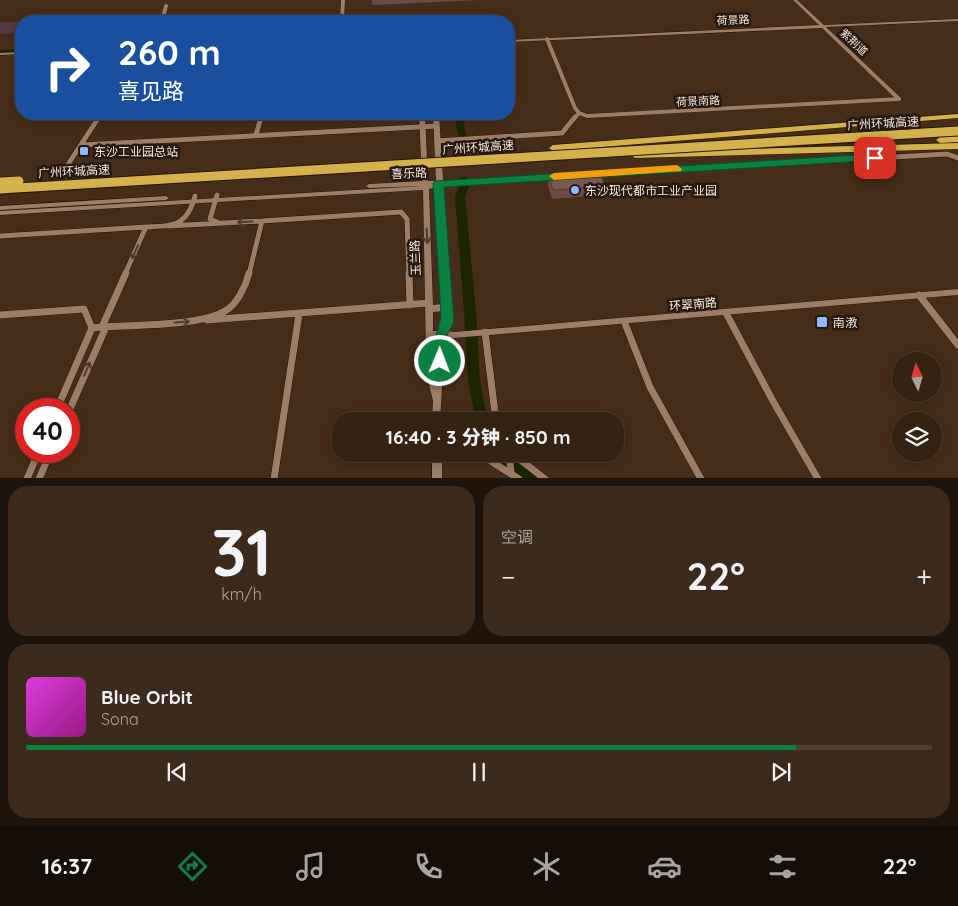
<!DOCTYPE html>
<html lang="zh">
<meta charset="utf-8">
<style>
:root{--surface:#342213;--page:#3c2a1c;--text:#f1f3f6;--muted:#a9a4a0;--line:#4e3f33;--accent:#0b8043}
body{margin:0;font-family:Quicksand,"Noto Sans SC",sans-serif;background:var(--page);color:var(--text);height:100vh;display:flex;flex-direction:column;font-size:19px;white-space:nowrap}
*{box-sizing:border-box;margin:0}
p{font-size:16px;color:var(--muted)}
.icon{flex:none;width:28px;height:28px;fill:none;stroke:currentColor;stroke-width:2;stroke-linecap:round;stroke-linejoin:round}
.map{position:relative;height:478px;overflow:hidden}
.drawer{display:flex;flex-direction:column;gap:8px;padding:8px;background:#1d130a;flex:1}
.drawer>*{flex:none}
.top-card{position:absolute;left:15px;top:15px;width:500px;height:105px;border-radius:20px;box-shadow:0 2px 12px #0003,0 0 0 1px var(--line);background:#1a4fa0;color:#fff;overflow:hidden}
.needle{width:32px;rotate:355deg}
.buttons{position:absolute;left:892px;top:352px;display:grid;gap:10px}
.buttons a{display:grid;place-items:center;width:50px;height:50px;border-radius:50%;background:var(--surface);box-shadow:0 2px 12px #0003,0 0 0 1px var(--line);font-size:25px}
.speed{position:absolute;left:15px;top:398px;display:flex;gap:10px;font-size:25px;font-weight:700;text-align:center}
.speed>*{display:grid;place-content:center;width:65px;height:65px;border-radius:50%;background:var(--surface);box-shadow:0 2px 12px #0003,0 0 0 1px var(--line);line-height:1}
.speed .limit{border:8px solid #d22;background:#fff;color:#111}
.pin{position:absolute;display:grid;place-items:center;width:42px;height:42px;color:#fff;margin:-21px;border-radius:10px;box-shadow:0 2px 8px #0006}
.me{position:absolute;width:55px;margin:-28px;rotate:1deg;stroke-linejoin:round;filter:drop-shadow(0 0 4px #0008)}
.turn{display:flex;align-items:center;gap:18px;height:105px;padding:0 20px;font-size:22px}
.turn .icon{width:65px;height:65px;stroke-width:2.5}
.turn b{display:block;font-size:35px;line-height:42px}
.big{font-size:38px;font-weight:800;line-height:1.1}
.drawer .card{flex:1;display:flex;flex-direction:column;justify-content:center;gap:8px;min-width:0;padding:0 18px;border-radius:20px;background:var(--page)}
.drawer .dial{align-items:center;gap:0}
.dial b{font-size:65px;line-height:1}
.song{display:flex;align-items:center;gap:15px}
.cover{width:60px;height:60px;border-radius:8px;background:linear-gradient(135deg,hsl(300 70% 55%),hsl(310 70% 35%))}
.played{height:5px;border-radius:2px;background:linear-gradient(90deg,var(--accent) 85%,var(--line) 85%)}
.keys{display:flex;justify-content:space-around;direction:ltr}
.heat{display:flex;justify-content:space-between;align-items:center;font-size:28px;direction:ltr}
.drawer .tiles{flex:1;display:grid;gap:8px;grid-template-columns:1fr 1fr}
.card:last-child{grid-column:span 2}
.trip{position:absolute;left:332px;top:412px;width:292px;height:50px;border-radius:20px;background:var(--surface);box-shadow:0 2px 12px #0003,0 0 0 1px var(--line);font-weight:800;line-height:50px;text-align:center}
.dock{display:flex;height:80px;justify-content:space-around;align-items:center;background:#150e08;color:var(--muted)}
.dock .icon{width:35px;height:35px}
.dock .on{color:var(--accent)}
.dock b{font-size:22px;color:var(--text)}
.map>svg:first-child{display:block}
.green{fill:#573743}
.lines{fill:none;stroke-linecap:round;stroke-linejoin:round}
.river{fill:#1c2500;fill-rule:evenodd}
.minor-far2-casing{stroke:#2b1402;stroke-width:4.5}
.minor-far1-casing{stroke:#2b1402;stroke-width:6}
.minor-casing{stroke:#2b1402;stroke-width:8}
.tertiary-casing{stroke:#2b1402;stroke-width:1}
.motorway-casing{stroke:#2b1402;stroke-width:1}
.minor-far2{stroke:#9c7e68;stroke-width:4}
.minor-far1{stroke:#9c7e68;stroke-width:5}
.minor{stroke:#9c7e68;stroke-width:7}
.tertiary{fill:#9c7e68;fill-rule:evenodd}
.motorway{fill:#d4b24b;fill-rule:evenodd}
.motorway-bridge-casing{stroke:#2b1402;stroke-width:11;stroke-linecap:butt}
.motorway-bridge{stroke:#d4b24b;stroke-width:9}
.wall{fill:#6a4b47}
.building{fill:#7b5752;stroke:#563d39}
.oneway{stroke:#4e3c2f}
.route{fill:#0b8043;stroke:#07532c}
.slow{fill:#f59e0b}
.poi-dot{fill:#8fb8fd;stroke:#241810;stroke-width:2}
.labels{text-anchor:middle;dominant-baseline:central;stroke-width:5;stroke-linejoin:round;paint-order:stroke}
.far-street-label{font-size:11px;fill:#f9e9dc;stroke:#241810}
.street-label{font-size:12px;fill:#f9e9dc;stroke:#241810}
.poi-label{font-size:12px;fill:#f9e9dc;stroke:#241810;text-anchor:start}
</style>
<div class="map">
<svg width="958" height="479" viewBox="0 0 958 479">
<rect width="100%" height="100%" fill="#462d19"/>
<path class="green" d="M21 21V29L18 32 21 33 0 34V22L31 21H35Z"/>
<g class="lines">
<path class="river" d="M21 49V53L0 54V50Z
M455 114H463L465 131 468 137 467 139H461L457 131Z
M464 176 469 179V187L465 196 476 311 480 381 488 421H476L468 381 464 311 455 196 459 187V179Z
M495 454H512L535 474 537 479H519L497 459Z"/>
<defs>
<path id="minor-far2" d="M162 21 166 6
M342 21 343 0
M547 39 575 108 579 113 587 116 899 99
M98 119 101 114
M261 119 262 114
M574 119 579 113"/>
<path id="minor-far1" d="M256 135 261 117
M437 141 562 133 575 117
M81 145 436 126
M65 169 99 117
M593 174 947 154 958 158
M439 184 559 176
M217 195 210 219 217 222
M262 221 401 212 407 219 409 274
M168 226 262 221 249 274
M0 236 146 227
M125 274 146 227C174 226 187 226 195 196"/>
<path id="minor" d="M126 273 102 327C132 325 201 326 225 311 237 305 246 285 249 273
M409 273 410 305
M919 295 958 345
M726 313 774 403 818 479
M0 315 84 309 92 328 102 327
M207 320 429 303
M624 321 650 387 701 479
M485 332 496 421
M57 409 92 328
M69 411 106 327
M468 414 470 421
M484 454 492 462 519 479
M509 454 511 472
M513 454 545 479
M27 479 39 451
M39 479 51 451
M274 479 299 314"/>
<path id="tertiary" d="M793 0H797L824 25 958 19V21L826 27 901 98V100H897L822 28 509 42V40L819 25Z
M21 52V54L0 55V53Z
M419 114H425L428 181H436L433 114H439L451 307V322L447 331 454 332 958 289V295L454 338H445L440 421H432L433 401 428 380 426 356 423 190 0 215V211L422 186 369 188 366 186 369 184 422 181ZM437 187 442 304 433 305 429 189ZM443 311V322L439 331H433V312ZM434 338H437L435 366Z
M166 196 169 198 166 200 0 210V206Z
M432 454H442V479H432Z"/>
<path id="motorway" d="M958 114V118L553 151 549 148 553 145Z
M958 136V142L940 143 936 140 940 137Z
M958 143V149L635 158 631 155 635 152Z"/>
</defs>
<use href="#minor-far2" class="minor-far2-casing"/>
<use href="#minor-far1" class="minor-far1-casing"/>
<use href="#minor" class="minor-casing"/>
<use href="#tertiary" class="tertiary-casing"/>
<use href="#motorway" class="motorway-casing"/>
<use href="#minor-far2" class="minor-far2"/>
<use href="#minor-far1" class="minor-far1"/>
<use href="#minor" class="minor"/>
<use href="#tertiary" class="tertiary"/>
<use href="#motorway" class="motorway"/>
<defs>
<path id="motorway-bridge" d="M0 182 19 181
M0 189 958 131"/>
</defs>
<use href="#motorway-bridge" class="motorway-bridge-casing"/>
<use href="#motorway-bridge" class="motorway-bridge"/>
</g>
<path class="wall" d="M372 0H479L372 5Z
M549 177 605 187 603 195 552 199 548 185Z"/>
<path class="building" d="M600 173 605 187 553 190 549 177Z"/>
<defs><path id="oneway-shaft" d="M-6 0H5M1.5-3L5.5 0L1.5 3" fill="none" stroke-width="1.6" stroke-linecap="round" stroke-linejoin="round" transform="scale(1.25)"/></defs>
<g class="oneway">
<use href="#oneway-shaft" transform="translate(245 222) rotate(177)"/>
<use href="#oneway-shaft" transform="translate(427 236) rotate(87)"/>
<use href="#oneway-shaft" transform="translate(135 252) rotate(114)"/>
<use href="#oneway-shaft" transform="translate(182 322) rotate(-4)"/>
<use href="#oneway-shaft" transform="translate(87 369) rotate(-66)"/>
</g>
<path class="route" d="M875 154 878 155V160L444 187 454 322 447 335V361L445 365 440 367 435 365C427 347 441 330 441 314L433 184 435 181Z"/>
<path class="slow" d="M677 165 682 169 681 171 554 180 549 176 554 173Z"/>
<g class="poi-dot">
<rect x="79" y="146" width="10" height="10" rx="2.5"/>
<circle cx="575" cy="190" r="5"/>
<rect x="816" y="316" width="12" height="12" rx="2.5"/>
</g>
<g class="labels">
<g class="far-street-label">
<text transform="translate(733 20) rotate(-3)">荷景路</text>
<text transform="translate(854 42) rotate(43)">紫荆道</text>
<text transform="translate(698 101) rotate(-3)">荷景南路</text>
</g>
<g class="street-label">
<text transform="translate(883 123) rotate(-3)">广州环城高速</text>
<text transform="translate(478 147) rotate(-4)">广州环城高速</text>
<text transform="translate(74 171) rotate(-3)">广州环城高速</text>
<text transform="translate(409 173) rotate(-2)">喜乐路</text>
<text transform="translate(415 258) rotate(-92)">玉兰路</text>
<text transform="translate(693 304) rotate(-5)">环翠南路</text>
</g>
<g class="poi-label">
<text x="94" y="151">东沙工业园总站</text>
<text x="585" y="190">东沙现代都市工业产业园</text>
<text x="833" y="322">南漖</text>
</g>
</g>
</svg>
<div class="buttons">
<a><svg class="needle" viewBox="-14 -14 28 28"><path d="M0-13l5 13h-10z" fill="#e53935"/><path d="M0 13l5-13h-10z" fill="#a9a4a0"/></svg></a>
<a><svg class="icon" aria-label="layers" viewBox="0 0 24 24"><path d="M12 4l9 5-9 5-9-5zM3 14l9 5 9-5"/></svg></a>
</div>
<div class="speed"><div class="limit">40</div></div>
<div class="pin" style="left:875px;top:158px;background:#d93025"><svg class="icon" aria-label="arrive" viewBox="0 0 24 24"><path d="M6 21V4h12l-3 4 3 4H6"/></svg></div>
<svg class="me" style="left:440px;top:361px" viewBox="-20 -20 40 40"><circle r="17" fill="#0b8043" stroke="#fff" stroke-width="3"/><path d="M0-11L8 9 0 5-8 9z" fill="#fff"/></svg>
<div class="trip">16:40 · 3 分钟 · 850 m</div>
<div class="top-card">
<div class="turn"><svg class="icon" aria-label="right" viewBox="0 0 24 24"><path d="M7 20v-9h11M14 6l5 5-5 5"/></svg><div><b>260 m</b>喜见路</div></div>
</div>
</div>
<section class="drawer">
<div class="tiles">
<div class="card dial"><b>31</b><p>km/h</p></div>
<div class="card"><p>空调</p>
<div class="heat"><a>−</a><b class="big">22°</b><a>+</a></div>
</div>
<div class="card">
<div class="song"><i class="cover"></i><div><b>Blue Orbit</b><p>Sona</p></div></div>
<div class="played"></div>
<div class="keys"><svg class="icon" aria-label="previous" viewBox="0 0 24 24"><path d="M18 5L8 12l10 7zM5 5v14"/></svg><svg class="icon" aria-label="pause" viewBox="0 0 24 24"><path d="M8 5v14M16 5v14"/></svg><svg class="icon" aria-label="next" viewBox="0 0 24 24"><path d="M6 5l10 7-10 7zM19 5v14"/></svg></div>
</div>
</div>
</section>
<nav class="dock">
<b>16:37</b>
<svg class="icon on" aria-label="directions" viewBox="0 0 24 24"><path d="M12 3l9 9-9 9-9-9zM9 14v-3h6M13 9l2 2-2 2"/></svg>
<svg class="icon" aria-label="music" viewBox="0 0 24 24"><path d="M9 18V5l10-2v13"/><circle cx="6" cy="18" r="3"/><circle cx="16" cy="16" r="3"/></svg>
<svg class="icon" aria-label="phone" viewBox="0 0 24 24"><path d="M5 4h4l2 5-3 2q2 4 5 5l2-3 5 2v4C11 20 4 13 5 4z"/></svg>
<svg class="icon" aria-label="climate" viewBox="0 0 24 24"><path d="M12 3v18M4 7l16 10M4 17L20 7"/></svg>
<svg class="icon" aria-label="car" viewBox="0 0 24 24"><path d="M5 17H2v-5l4-1 3-4h7l3 4 3 1v5h-3M9 17h6M6 11h13"/><circle cx="7" cy="17" r="2"/><circle cx="17" cy="17" r="2"/></svg>
<svg class="icon" aria-label="filters" viewBox="0 0 24 24"><path d="M4 7h16M4 17h16"/><circle cx="9" cy="7" r="2"/><circle cx="15" cy="17" r="2"/></svg>
<b>22°</b>
</nav>
